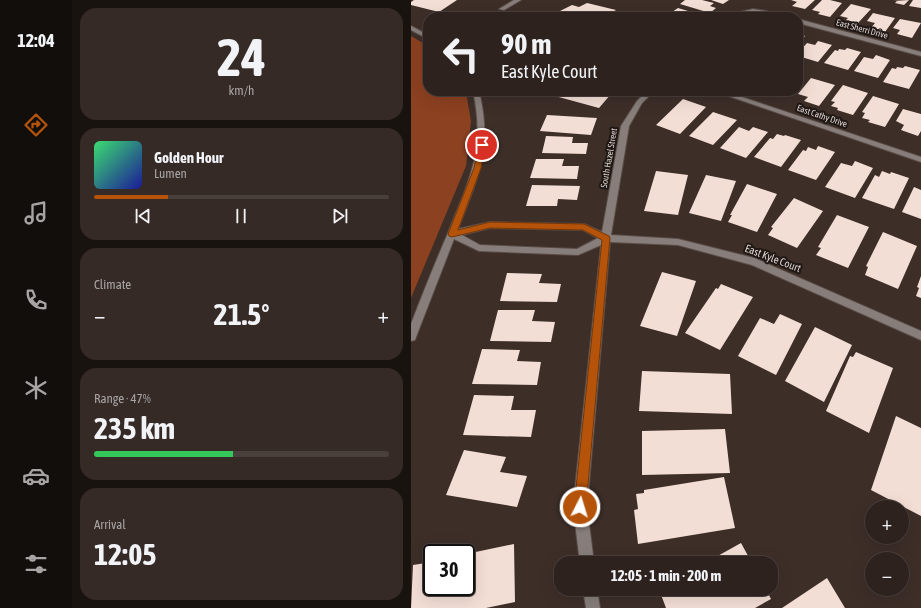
<!DOCTYPE html>
<meta charset="utf-8">
<style>
:root{--surface:#2e221e;--page:#362a27;--text:#f1f3f6;--muted:#a7a4a4;--line:#493f3c;--accent:#b45309}
body{margin:0;font-family:"Asap Condensed",sans-serif;background:var(--page);color:var(--text);height:100vh;display:flex;flex-direction:column;font-size:15px;white-space:nowrap}
*{box-sizing:border-box;margin:0}
p{font-size:13px;color:var(--muted)}
.icon{flex:none;width:22px;height:22px;fill:none;stroke:currentColor;stroke-width:2;stroke-linecap:round;stroke-linejoin:round}
.map{position:relative;flex:1;overflow:hidden}
.side{display:flex;flex-direction:column;gap:8px;padding:8px;background:#191310;width:339px}
.side>*{flex:none}
.top-card{position:absolute;left:12px;top:12px;width:380px;height:84px;border-radius:16px;box-shadow:0 4px 16px #0002,0 0 0 1px var(--line);background:#2e221e;color:var(--text);overflow:hidden}
.controls{position:absolute;left:454px;top:500px;display:grid;gap:8px}
.controls a{display:grid;place-items:center;width:44px;height:44px;border-radius:50%;background:var(--surface);box-shadow:0 4px 16px #0002,0 0 0 1px var(--line);font-size:20px}
.speed{position:absolute;left:12px;top:544px;display:flex;gap:8px;font-size:20px;font-weight:700;text-align:center}
.speed>*{display:grid;place-content:center;width:52px;height:52px;border-radius:50%;background:var(--surface);box-shadow:0 4px 16px #0002,0 0 0 1px var(--line);line-height:1}
.speed .limit{border:2px solid #111;border-radius:6px;background:#fff;color:#111}
.pin{position:absolute;display:grid;place-items:center;width:34px;height:34px;color:#fff;margin:-17px;border:2px solid #fff;border-radius:50%;box-shadow:0 1px 4px #0007}
.me{position:absolute;width:44px;margin:-22px;rotate:5deg;stroke-linejoin:round;filter:drop-shadow(0 0 3px #0008)}
.turn{display:flex;align-items:center;gap:14px;height:84px;padding:0 12px;font-size:18px}
.turn .icon{width:52px;height:52px;stroke-width:2.5}
.turn b{display:block;font-size:28px;line-height:34px}
.big{font-size:30px;font-weight:700;line-height:1.1}
.side .tile{flex:1;display:flex;flex-direction:column;justify-content:center;gap:6px;min-width:0;padding:0 14px;border-radius:16px;background:var(--page)}
.side .dial{align-items:center;gap:0}
.dial b{font-size:52px;line-height:1}
.song{display:flex;align-items:center;gap:12px}
.cover{width:48px;height:48px;border-radius:6px;background:linear-gradient(135deg,hsl(140 70% 55%),hsl(240 70% 35%))}
.played{height:4px;border-radius:2px;background:linear-gradient(90deg,var(--accent) 25%,var(--line) 25%)}
.keys{display:flex;justify-content:space-around;direction:ltr}
.heat{display:flex;justify-content:space-between;align-items:center;font-size:22px;direction:ltr}
.charge{height:6px;border-radius:3px;background:linear-gradient(90deg,#34c759 47%,var(--line) 0)}
.trip{position:absolute;left:143px;top:556px;width:224px;height:40px;border-radius:16px;background:var(--surface);box-shadow:0 4px 16px #0002,0 0 0 1px var(--line);font-weight:700;line-height:40px;text-align:center}
main{display:flex;flex:1;min-height:0}
.menu{display:flex;flex-direction:column;width:72px;justify-content:space-around;align-items:center;background:#120e0c;color:var(--muted)}
.menu .icon{width:28px;height:28px}
.menu .active{color:var(--accent)}
.menu b{font-size:18px;color:var(--text)}
.map>svg:first-child{display:block}
.green{fill:#8c4120}
.building{fill:#f3ded5}
.lines{fill:none;stroke-linecap:round;stroke-linejoin:round}
.minor-casing{stroke:#5a4c46;stroke-width:2}
.minor{fill:#877e7b;fill-rule:evenodd}
.route{fill:#b45309;stroke:#753606}
.labels{text-anchor:middle;dominant-baseline:central;stroke-width:4;stroke-linejoin:round;paint-order:stroke}
.far-street-label{font-size:9px;fill:#ded4d0;stroke:#1f1815}
.street-label{font-size:11px;fill:#ded4d0;stroke:#1f1815}
</style>
<main>
<nav class="menu">
<b>12:04</b>
<svg class="icon active" aria-label="directions" viewBox="0 0 24 24"><path d="M12 3l9 9-9 9-9-9zM9 14v-3h6M13 9l2 2-2 2"/></svg>
<svg class="icon" aria-label="music" viewBox="0 0 24 24"><path d="M9 18V5l10-2v13"/><circle cx="6" cy="18" r="3"/><circle cx="16" cy="16" r="3"/></svg>
<svg class="icon" aria-label="phone" viewBox="0 0 24 24"><path d="M5 4h4l2 5-3 2q2 4 5 5l2-3 5 2v4C11 20 4 13 5 4z"/></svg>
<svg class="icon" aria-label="climate" viewBox="0 0 24 24"><path d="M12 3v18M4 7l16 10M4 17L20 7"/></svg>
<svg class="icon" aria-label="car" viewBox="0 0 24 24"><path d="M5 17H2v-5l4-1 3-4h7l3 4 3 1v5h-3M9 17h6M6 11h13"/><circle cx="7" cy="17" r="2"/><circle cx="17" cy="17" r="2"/></svg>
<svg class="icon" aria-label="filters" viewBox="0 0 24 24"><path d="M4 7h16M4 17h16"/><circle cx="9" cy="7" r="2"/><circle cx="15" cy="17" r="2"/></svg>
</nav>
<section class="side">
<div class="tile dial"><b>24</b><p>km/h</p></div>
<div class="tile">
<div class="song"><i class="cover"></i><div><b>Golden Hour</b><p>Lumen</p></div></div>
<div class="played"></div>
<div class="keys"><svg class="icon" aria-label="previous" viewBox="0 0 24 24"><path d="M18 5L8 12l10 7zM5 5v14"/></svg><svg class="icon" aria-label="pause" viewBox="0 0 24 24"><path d="M8 5v14M16 5v14"/></svg><svg class="icon" aria-label="next" viewBox="0 0 24 24"><path d="M6 5l10 7-10 7zM19 5v14"/></svg></div>
</div>
<div class="tile"><p>Climate</p>
<div class="heat"><a>−</a><b class="big">21.5°</b><a>+</a></div>
</div>
<div class="tile"><p>Range · 47%</p><b class="big">235 km</b><div class="charge"></div></div>
<div class="tile"><p>Arrival</p><b class="big">12:05</b></div>
</section>
<div class="map">
<svg width="510" height="608" viewBox="0 0 510 608">
<rect width="100%" height="100%" fill="#3d2e28"/>
<path class="green" d="M0 36 17 46V91H53L56 98 60 121 55 166 0 298Z"/>
<path class="building" d="M3 0H46L28 12 0 5V2Z
M274 0H291L303 3 299 6 305 8 299 13 269 4Z
M300 0H318L312 4Z
M380 0H404L394 9 381 6 386 2Z
M411 0H419L431 3 419 17 407 14 409 12 401 10Z
M498 0 493 5 484 3 486 1H482Z
M502 0H510V8L498 6Z
M176 3 205 10 200 13 204 14 199 17H137L161 5 168 7Z
M440 4 460 9 447 23 435 20 437 18 429 16Z
M267 8 297 17 255 16Z
M462 13 484 18 474 32 460 28 464 23 456 21Z
M489 19 510 23 501 38 486 34 489 30 482 28Z
M387 34 394 36 387 44Z
M407 41 421 45 407 62 387 56V53L396 43 404 45Z
M436 48 450 52 437 70 413 63 424 50 427 51 428 49 434 50Z
M465 55 479 60 467 78 443 71 453 57 462 59Z
M494 66 509 70 498 89 472 82 481 68 485 69 486 67 492 68Z
M400 78 424 85 408 106 393 101 397 97 387 94Z
M432 85 457 93 442 115 426 110 427 108 420 106 424 102 420 101Z
M150 91H188L200 94 188 108 144 96Z
M361 91H381L377 96Z
M462 96 488 104 474 127 457 122 459 120 451 118 454 113 451 112Z
M272 99 295 107 269 134 245 125Z
M492 109 510 114V131L507 136 490 130 493 125 485 121Z
M302 112 326 120 302 145 278 136Z
M136 115 186 118 180 135 129 131Z
M328 127 338 131 342 127 357 132 335 158 309 148Z
M366 134 373 136 374 135 390 140 370 167 343 157 359 138 362 139Z
M135 136 162 137 161 143H177L175 154 131 153Z
M407 146 424 152 405 180 377 170 392 150 395 151 397 147 405 150Z
M125 159H153L151 166H168L166 179 119 178Z
M444 161 462 168 444 198 414 187 430 163 441 166Z
M245 171 277 175 267 215 233 211Z
M471 171 479 174 480 172 498 178 483 209 451 198 464 175 468 177Z
M295 175 325 181 310 221 278 213Z
M336 184 366 194 346 232 317 222 321 215H319Z
M121 185 169 186 166 200 147 199 146 206H115Z
M503 187 510 190V219L491 212Z
M383 198 412 211 386 248 357 235 362 228 360 227Z
M426 215 458 227 437 268 405 255 410 248 407 247Z
M472 232 506 246 487 289 454 275 457 267 455 266Z
M251 272 285 281 266 336 229 326Z
M96 273 131 274 128 283 150 284 146 302 89 301Z
M510 276V298L505 296 508 288 506 287Z
M310 284 342 297 309 350 274 333 305 288 307 289Z
M87 310H124L121 321 144 322 140 342 79 341Z
M369 314 391 324 365 375 327 356 349 318 363 324Z
M404 327 441 345 413 402 374 381Z
M71 349 109 350 106 361 130 362 126 385 61 384Z
M445 352 482 368 458 433 415 411 439 356 442 357Z
M231 371 319 374 321 414 228 411Z
M63 395 103 396 100 410H125L120 437 52 435Z
M485 416 510 428V516L460 490Z
M314 429 319 473 231 475V431Z
M53 450 95 457 89 472 116 476 106 507 35 495Z
M313 477 324 528 227 544 223 510 227 509 225 494 233 493V490Z
M330 543 341 563H294Z
M103 544 104 602 75 608H0L2 565 21 562V587H55V554Z
M416 578 434 608H371Z
M255 589H355L360 599 344 608H255L249 592Z"/>
<g class="lines">
<defs>
<path id="minor" d="M103 0H110L93 10 88 9Z
M342 9 355 11 374 17C363 17 353 12 342 12 335 13 330 17 323 17L329 12Z
M387 19 510 52V56L387 23Z
M0 26 17 35V39L0 30Z
M62 91H68C82 149 67 177 47 229L79 222 173 224 191 232 210 126 226 101 236 91H243L231 103 218 126 200 235 267 239 343 258 510 331V340L341 265 267 245 199 242 176 507 183 563H169L162 507 190 245 167 255 68 251 43 239 5 337 4 340 0 341V324C12 293 24 263 37 233 58 180 75 150 62 91ZM79 228 172 230 187 238 166 249 69 245 51 235Z
M303 91H313L510 157V162Z
M172 589H186L189 608H175Z"/>
</defs>
<use href="#minor" class="minor-casing"/>
<use href="#minor" class="minor"/>
</g>
<path class="route" d="M68 143H73L74 145 70 168 47 230 79 222 173 224 198 236 199 238 175 507 173 511 169 513 165 511 163 507 191 240 172 230 79 228 41 237 38 236 37 234 63 168Z"/>
<g class="labels">
<g class="far-street-label">
<text transform="translate(451 29) rotate(15)">East Sherri Drive</text>
<text transform="translate(411 116) rotate(19)">East Cathy Drive</text>
<text transform="translate(198 158) rotate(-80)">South Hazel Street</text>
</g>
<g class="street-label">
<text transform="translate(362 258) rotate(21)">East Kyle Court</text>
</g>
</g>
</svg>
<div class="controls">
<a>+</a>
<a>−</a>
</div>
<div class="speed"><div class="limit">30</div></div>
<div class="pin" style="left:71px;top:145px;background:#d93025"><svg class="icon" aria-label="arrive" viewBox="0 0 24 24"><path d="M6 21V4h12l-3 4 3 4H6"/></svg></div>
<svg class="me" style="left:169px;top:507px" viewBox="-20 -20 40 40"><circle r="17" fill="#b45309" stroke="#fff" stroke-width="3"/><path d="M0-11L8 9 0 5-8 9z" fill="#fff"/></svg>
<div class="trip">12:05 · 1 min · 200 m</div>
<div class="top-card">
<div class="turn"><svg class="icon" aria-label="left" viewBox="0 0 24 24"><path d="M17 20v-9H6M10 6l-5 5 5 5"/></svg><div><b>90 m</b>East Kyle Court</div></div>
</div>
</div>
</main>
